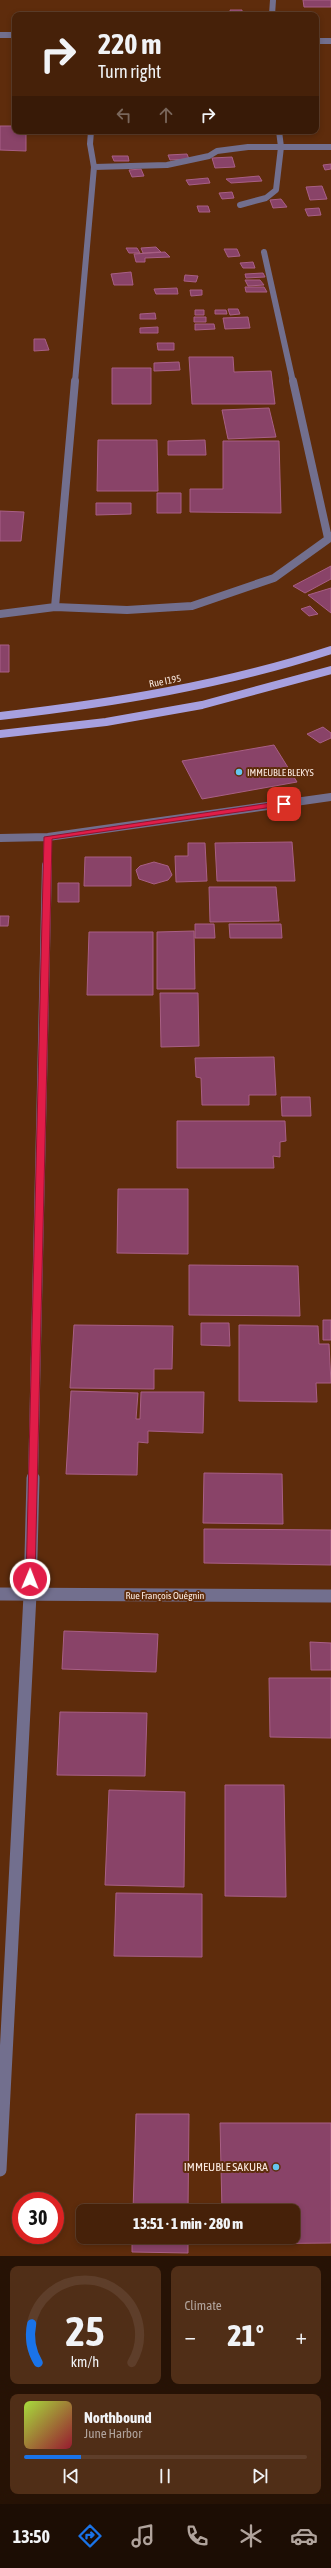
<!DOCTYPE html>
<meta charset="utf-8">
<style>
:root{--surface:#462109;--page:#502e17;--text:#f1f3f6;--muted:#b0a39c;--line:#5e3e2a;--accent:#1a73e8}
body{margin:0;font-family:"Asap Condensed",sans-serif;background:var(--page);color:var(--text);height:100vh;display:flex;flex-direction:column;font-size:15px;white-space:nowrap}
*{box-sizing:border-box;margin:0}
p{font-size:13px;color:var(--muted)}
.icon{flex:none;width:22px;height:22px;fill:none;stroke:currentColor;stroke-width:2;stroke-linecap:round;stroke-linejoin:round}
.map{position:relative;height:2256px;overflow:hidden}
.details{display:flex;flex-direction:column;gap:10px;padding:10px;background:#261205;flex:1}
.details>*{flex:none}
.guide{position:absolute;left:12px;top:12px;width:307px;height:122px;border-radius:8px;box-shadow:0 2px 6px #0003,0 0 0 1px var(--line);background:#462109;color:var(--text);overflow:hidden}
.speed{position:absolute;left:12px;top:2192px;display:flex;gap:8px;font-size:20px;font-weight:700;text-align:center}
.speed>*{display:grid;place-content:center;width:52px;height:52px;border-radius:50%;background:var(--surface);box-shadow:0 2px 6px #0003,0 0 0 1px var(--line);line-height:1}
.speed .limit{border:6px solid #d22;background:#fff;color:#111}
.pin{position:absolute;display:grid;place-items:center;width:34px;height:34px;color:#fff;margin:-17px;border-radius:8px;box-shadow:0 2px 6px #0006}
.me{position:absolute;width:44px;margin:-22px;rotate:1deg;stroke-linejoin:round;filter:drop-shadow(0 0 3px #0008)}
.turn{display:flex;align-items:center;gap:14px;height:84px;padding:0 20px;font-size:18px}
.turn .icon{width:52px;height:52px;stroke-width:2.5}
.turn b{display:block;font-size:28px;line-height:34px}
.lanes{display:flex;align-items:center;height:38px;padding:0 20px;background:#0003;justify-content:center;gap:20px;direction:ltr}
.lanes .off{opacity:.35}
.big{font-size:30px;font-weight:800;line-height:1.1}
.details .widget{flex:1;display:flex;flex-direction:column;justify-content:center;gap:6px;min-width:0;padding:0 14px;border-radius:8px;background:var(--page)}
.details .dial{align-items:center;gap:0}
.dial svg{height:104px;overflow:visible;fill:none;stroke:var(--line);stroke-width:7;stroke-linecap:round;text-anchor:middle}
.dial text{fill:var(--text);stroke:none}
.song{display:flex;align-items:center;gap:12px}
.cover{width:48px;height:48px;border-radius:6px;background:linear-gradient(135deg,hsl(80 70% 55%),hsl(350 70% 35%))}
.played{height:4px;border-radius:2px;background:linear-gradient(90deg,var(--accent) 20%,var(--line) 20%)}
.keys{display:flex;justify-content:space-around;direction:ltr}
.heat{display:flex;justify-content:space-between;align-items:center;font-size:22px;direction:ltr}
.details .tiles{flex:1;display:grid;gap:10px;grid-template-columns:1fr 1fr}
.widget:last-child{grid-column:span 2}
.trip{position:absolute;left:76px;top:2204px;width:224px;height:40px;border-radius:8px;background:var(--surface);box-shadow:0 2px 6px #0003,0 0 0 1px var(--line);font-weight:800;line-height:40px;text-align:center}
.dock{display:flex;height:64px;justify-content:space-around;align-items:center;background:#1c0d04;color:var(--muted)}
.dock .icon{width:28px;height:28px}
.dock .selected{color:var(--accent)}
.dock b{font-size:18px;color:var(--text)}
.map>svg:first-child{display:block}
.building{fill:#894368;stroke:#a85f85}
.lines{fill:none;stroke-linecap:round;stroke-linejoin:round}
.minor-far3{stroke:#726f8e;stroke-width:6}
.minor-far2{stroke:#726f8e;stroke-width:8}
.minor-far1{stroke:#726f8e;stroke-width:10}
.minor{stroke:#726f8e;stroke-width:13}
.major{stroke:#a7a0df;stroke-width:8}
.route{fill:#e11d48;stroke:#92132f}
.poi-dot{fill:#65c5ee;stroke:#5e2c0c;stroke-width:1.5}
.labels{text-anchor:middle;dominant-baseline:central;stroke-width:4;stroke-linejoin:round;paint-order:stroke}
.street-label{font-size:10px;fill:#faeae1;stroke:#5e2c0c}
.poi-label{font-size:10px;fill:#faeae1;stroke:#5e2c0c;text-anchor:start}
.near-poi-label{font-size:12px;fill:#faeae1;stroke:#5e2c0c;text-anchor:end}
</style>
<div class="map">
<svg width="331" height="2256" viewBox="0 0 331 2256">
<rect width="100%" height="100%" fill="#5e2c0c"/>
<path class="building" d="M303 0H331V7H304Z
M230 10H242V15H231Z
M0 126H15V131H26V151L0 150Z
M187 154 189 159 170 160 168 155Z
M112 156H128L129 161H114Z
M232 157 235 167 215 168 212 158Z
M331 164V169L325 170 323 165Z
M141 169 144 176 132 177 129 170Z
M259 176 262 181 231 183 226 179Z
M208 178 210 183 189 185 186 180Z
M322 186 327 199 310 200 306 187Z
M232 192 234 198 222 199 219 193Z
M281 199 287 207 273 208 270 200Z
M197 206H208L210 212H199Z
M319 208 321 215 308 216 305 209Z
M156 247 161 252 143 253 141 248Z
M126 248H137L140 253H129Z
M224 249H237L240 256 228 257Z
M165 252 170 257 145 258V262H136L134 254Z
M253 262 255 268H243L240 263Z
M131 272 133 285H114L111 274Z
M263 273 265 277 246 278 245 274Z
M185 275 198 276 196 282 184 281Z
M245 280H260L264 285 248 286Z
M245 287H264L267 292H246Z
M177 288 178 294H156L154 289Z
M190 290H202V295L191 296Z
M228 309H238L240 314 230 315Z
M195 310H204V315H195Z
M215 310H226L227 314H215Z
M155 313 156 319H140V314Z
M194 317H206V322H194Z
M248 317 250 328 225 329 223 318Z
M195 324H214L215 329 195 330Z
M158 327V333H140V328Z
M34 339H45L49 350 34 351Z
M157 343H174V350H158Z
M189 357H233L234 372 271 371 275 404H192Z
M179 362 180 370 154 371V363Z
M112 368H151V404H112Z
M269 408 276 437 228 439 222 410Z
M98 440H157L158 491H97Z
M205 440 206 455H168V441Z
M223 441H279L281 513 190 512V489H223Z
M157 493H181V513H157Z
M96 503H131V514L96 515Z
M0 511 24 512 21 541H0Z
M331 566V579L305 593 293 586Z
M331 588V613L308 595Z
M310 606 318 614 309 616 301 609Z
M0 645H9V672H0Z
M323 727 331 733V738L320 743 307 734Z
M274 745 297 782 202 799 182 761Z
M292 842 295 881H217L215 843Z
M188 843H205L207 881 176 882 175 856H188Z
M85 857H131V886H84Z
M154 862 168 866 172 875 168 880 154 884 139 879 136 870 140 866Z
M58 883H79V902H58Z
M209 887H276L279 921 210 922Z
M0 916H9L8 926H0Z
M195 924H214L215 938H195Z
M229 924H281L282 938H230Z
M194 931 195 989H157V932Z
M89 932H153V995H87Z
M160 993H198L199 1046 161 1047Z
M274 1057 276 1095H249V1105H202L201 1078 196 1077 195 1058Z
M281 1097H310L311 1116H282Z
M177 1121H285L286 1141 280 1142V1157L273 1156 274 1168H177Z
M118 1189H188V1254L117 1253Z
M189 1265 298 1266 300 1316 189 1315Z
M323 1320H331V1340H323Z
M201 1323H229L230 1346 201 1345Z
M74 1325 173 1326 172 1369H154V1389L70 1388Z
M239 1325 318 1326 319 1344H329L331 1383H316L317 1402 239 1401Z
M71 1391 138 1393 136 1419H140L141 1392H204L203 1433 148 1431V1443L138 1442 137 1475 66 1474Z
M204 1473 282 1474 283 1524 203 1523Z
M204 1529 331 1530V1565L204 1563Z
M64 1631 158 1634 156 1672 62 1669Z
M310 1642 331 1643V1670H311Z
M269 1678H331V1738L270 1737Z
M60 1712 147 1713 145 1776 57 1775Z
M225 1785H284L286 1897 225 1896Z
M109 1790 185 1792 184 1887 105 1885Z
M116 1893 202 1894V1957L114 1956Z
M136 2114H189L188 2211H133Z
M220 2123H331V2243L223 2244V2237H293V2211H222Z
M132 2237H188V2253L132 2252Z"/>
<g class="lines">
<path class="minor-far3" d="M272 15 273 0
M0 35H15
M316 41H331
M94 167 167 165 209 156 217 151 248 147H331
M240 205 266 198 276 190 281 147 279 131
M264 252 293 382
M75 382 94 167 90 144 91 131"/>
<path class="minor-far2" d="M293 381 328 538
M55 607 75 381
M0 614 55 607 127 610 192 606 274 578 331 537
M0 838 48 837 331 797
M47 866 48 837"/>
<path class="minor-far1" d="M33 1479 47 865"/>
<path class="minor" d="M0 1594 331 1596
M0 2170 30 1595 33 1478"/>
<path class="major" d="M0 716C113 703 223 685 331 650
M0 734 106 722 202 705 331 670"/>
</g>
<path class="route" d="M284 801 287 802V805L52 839 35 1579 34 1582H26L44 837Z"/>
<g class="poi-dot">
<circle cx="239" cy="772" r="4"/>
<circle cx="276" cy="2167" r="4"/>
</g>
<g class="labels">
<g class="street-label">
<text transform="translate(165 681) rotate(-11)">Rue I195</text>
<text x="165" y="1595">Rue François Ouégnin</text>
</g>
<g class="poi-label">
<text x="247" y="772">IMMEUBLE BLEKYS</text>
</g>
<g class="near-poi-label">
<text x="268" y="2167">IMMEUBLE SAKURA</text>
</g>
</g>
</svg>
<div class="speed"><div class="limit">30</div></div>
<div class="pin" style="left:284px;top:804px;background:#d93025"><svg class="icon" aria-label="arrive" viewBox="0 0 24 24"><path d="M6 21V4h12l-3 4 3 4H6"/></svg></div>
<svg class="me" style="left:30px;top:1579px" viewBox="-20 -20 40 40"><circle r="17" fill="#e11d48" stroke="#fff" stroke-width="3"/><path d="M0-11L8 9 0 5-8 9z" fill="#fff"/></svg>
<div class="trip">13:51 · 1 min · 280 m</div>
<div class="guide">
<div class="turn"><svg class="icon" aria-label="right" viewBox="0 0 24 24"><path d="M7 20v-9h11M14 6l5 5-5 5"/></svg><div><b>220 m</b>Turn right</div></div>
<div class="lanes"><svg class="icon off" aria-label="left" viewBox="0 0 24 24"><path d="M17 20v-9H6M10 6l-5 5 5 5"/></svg><svg class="icon off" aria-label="ahead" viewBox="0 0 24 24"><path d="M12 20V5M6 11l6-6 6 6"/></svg><svg class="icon" aria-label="right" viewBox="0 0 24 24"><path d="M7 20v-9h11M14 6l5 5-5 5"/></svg></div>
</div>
</div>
<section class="details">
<div class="tiles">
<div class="widget dial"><svg viewBox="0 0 100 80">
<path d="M14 69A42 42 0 1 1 86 69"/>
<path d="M14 69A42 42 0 0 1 9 39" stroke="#1a73e8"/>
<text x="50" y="56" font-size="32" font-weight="700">25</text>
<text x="50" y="72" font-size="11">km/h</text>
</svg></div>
<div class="widget"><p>Climate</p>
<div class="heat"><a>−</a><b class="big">21°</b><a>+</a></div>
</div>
<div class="widget">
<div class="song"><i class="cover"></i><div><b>Northbound</b><p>June Harbor</p></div></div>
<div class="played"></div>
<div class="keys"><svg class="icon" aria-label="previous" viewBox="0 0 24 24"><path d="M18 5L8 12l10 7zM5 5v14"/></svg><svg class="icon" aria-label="pause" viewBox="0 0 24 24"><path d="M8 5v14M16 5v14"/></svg><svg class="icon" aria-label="next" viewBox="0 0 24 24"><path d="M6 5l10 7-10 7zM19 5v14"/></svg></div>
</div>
</div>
</section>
<nav class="dock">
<b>13:50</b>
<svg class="icon selected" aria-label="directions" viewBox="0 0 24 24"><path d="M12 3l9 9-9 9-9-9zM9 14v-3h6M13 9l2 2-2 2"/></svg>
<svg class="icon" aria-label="music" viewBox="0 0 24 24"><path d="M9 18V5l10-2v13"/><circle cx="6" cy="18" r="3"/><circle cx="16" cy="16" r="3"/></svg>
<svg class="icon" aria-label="phone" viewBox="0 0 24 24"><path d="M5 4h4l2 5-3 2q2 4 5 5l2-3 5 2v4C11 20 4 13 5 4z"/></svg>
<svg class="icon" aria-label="climate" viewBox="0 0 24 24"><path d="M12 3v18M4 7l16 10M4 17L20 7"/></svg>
<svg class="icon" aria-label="car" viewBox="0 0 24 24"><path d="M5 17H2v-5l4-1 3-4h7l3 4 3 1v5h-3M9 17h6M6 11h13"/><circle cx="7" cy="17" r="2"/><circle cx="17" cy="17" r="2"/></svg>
</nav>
